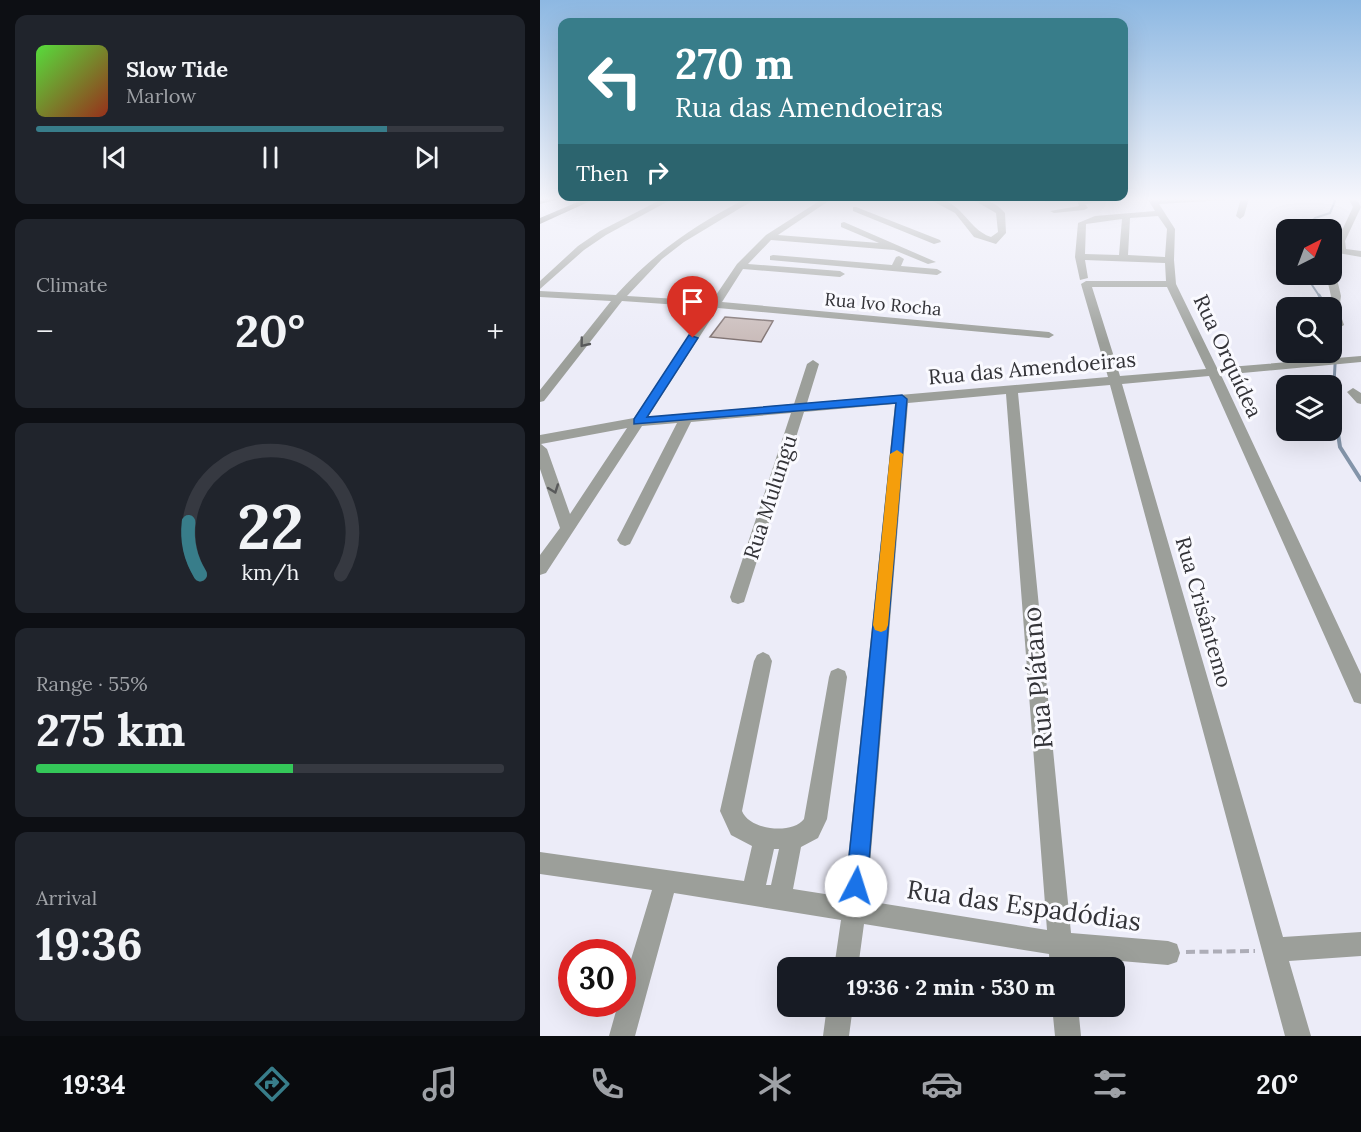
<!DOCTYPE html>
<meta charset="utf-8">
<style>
:root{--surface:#171b24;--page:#20242c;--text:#f1f3f6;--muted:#9ea1a6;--line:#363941;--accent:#387d8a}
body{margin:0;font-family:Lora,serif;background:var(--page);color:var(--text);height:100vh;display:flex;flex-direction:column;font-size:22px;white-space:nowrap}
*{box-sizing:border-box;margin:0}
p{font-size:20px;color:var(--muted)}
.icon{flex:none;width:33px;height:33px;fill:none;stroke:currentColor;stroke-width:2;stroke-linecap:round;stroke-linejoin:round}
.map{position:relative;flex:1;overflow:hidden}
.sheet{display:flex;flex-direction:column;gap:15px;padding:15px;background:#0d0f14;width:540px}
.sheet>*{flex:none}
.guide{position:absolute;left:18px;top:18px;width:570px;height:183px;border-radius:12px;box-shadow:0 6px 24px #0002;background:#387d8a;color:#fff;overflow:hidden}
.needle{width:39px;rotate:42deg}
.fabs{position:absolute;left:736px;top:219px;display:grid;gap:12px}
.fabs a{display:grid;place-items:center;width:66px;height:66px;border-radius:12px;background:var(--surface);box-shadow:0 6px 24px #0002;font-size:30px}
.speed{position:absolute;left:18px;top:939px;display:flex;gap:12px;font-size:30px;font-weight:700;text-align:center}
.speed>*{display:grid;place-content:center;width:78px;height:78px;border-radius:50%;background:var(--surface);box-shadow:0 6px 24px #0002;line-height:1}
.speed .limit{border:9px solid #d22;background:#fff;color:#111}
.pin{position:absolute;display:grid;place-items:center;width:51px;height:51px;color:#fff;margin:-62px -26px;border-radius:50% 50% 50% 0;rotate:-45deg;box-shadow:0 0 6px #0007}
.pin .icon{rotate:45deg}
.me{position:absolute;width:66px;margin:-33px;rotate:5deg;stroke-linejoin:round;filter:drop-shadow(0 0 4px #0008)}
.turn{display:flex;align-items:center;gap:21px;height:126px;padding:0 18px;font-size:27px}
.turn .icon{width:78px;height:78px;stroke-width:2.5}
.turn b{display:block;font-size:42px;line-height:51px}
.then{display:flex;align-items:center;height:57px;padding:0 18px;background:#0003;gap:12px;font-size:22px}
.big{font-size:45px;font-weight:700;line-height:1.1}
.sheet .card{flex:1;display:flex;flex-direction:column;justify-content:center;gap:9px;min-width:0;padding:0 21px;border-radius:12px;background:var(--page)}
.sheet .dial{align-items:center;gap:0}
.dial svg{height:156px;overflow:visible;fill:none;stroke:var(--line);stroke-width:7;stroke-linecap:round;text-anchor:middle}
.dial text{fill:var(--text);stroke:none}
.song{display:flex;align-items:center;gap:18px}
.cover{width:72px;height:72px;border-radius:9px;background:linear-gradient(135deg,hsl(110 70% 55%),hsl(10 70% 35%))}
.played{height:6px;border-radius:3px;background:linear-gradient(90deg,var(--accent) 75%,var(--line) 75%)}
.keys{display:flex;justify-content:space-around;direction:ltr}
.heat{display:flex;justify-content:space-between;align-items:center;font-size:33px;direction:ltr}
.charge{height:9px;border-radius:4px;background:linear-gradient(90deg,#34c759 55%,var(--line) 0)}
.trip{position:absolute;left:237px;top:957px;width:348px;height:60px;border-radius:12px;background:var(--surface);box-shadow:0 6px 24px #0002;font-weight:700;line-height:60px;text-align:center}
.tab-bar{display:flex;height:96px;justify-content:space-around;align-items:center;background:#090b0e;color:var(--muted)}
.tab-bar .icon{width:42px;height:42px}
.tab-bar .active{color:var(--accent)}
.tab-bar b{font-size:27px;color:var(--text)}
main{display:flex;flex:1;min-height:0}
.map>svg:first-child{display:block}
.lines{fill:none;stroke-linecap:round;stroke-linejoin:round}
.stream-far2{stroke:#8394a9;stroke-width:2}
.stream-far1{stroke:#8394a9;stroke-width:3}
.stream{stroke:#8394a9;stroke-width:4}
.building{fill:#c9bbb9;stroke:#7e7170;stroke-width:1.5}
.path{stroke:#adadb7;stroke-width:4;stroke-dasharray:9 4.5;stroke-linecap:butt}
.minor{fill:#9c9f9a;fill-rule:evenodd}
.major{fill:#5a5e56;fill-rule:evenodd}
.oneway{stroke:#58595a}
.route{fill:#1a73e8;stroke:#114b97;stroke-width:1.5}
.slow{fill:#f59e0b}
.labels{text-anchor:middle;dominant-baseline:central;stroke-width:6;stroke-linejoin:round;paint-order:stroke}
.far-street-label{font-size:18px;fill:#333338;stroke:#fafaff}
.street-label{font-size:21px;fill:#333338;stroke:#fafaff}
.near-street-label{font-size:26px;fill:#333338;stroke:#fafaff}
</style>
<main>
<section class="sheet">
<div class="card">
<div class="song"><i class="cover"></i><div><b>Slow Tide</b><p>Marlow</p></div></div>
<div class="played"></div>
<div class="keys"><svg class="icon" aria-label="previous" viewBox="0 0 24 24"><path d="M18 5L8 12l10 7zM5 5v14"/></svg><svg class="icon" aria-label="pause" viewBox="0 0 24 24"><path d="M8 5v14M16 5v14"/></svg><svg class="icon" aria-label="next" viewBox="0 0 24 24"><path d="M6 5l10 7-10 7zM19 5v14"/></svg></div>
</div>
<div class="card"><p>Climate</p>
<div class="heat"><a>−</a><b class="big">20°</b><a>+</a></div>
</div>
<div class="card dial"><svg viewBox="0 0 100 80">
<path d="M14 69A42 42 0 1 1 86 69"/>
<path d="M14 69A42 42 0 0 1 8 42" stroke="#387d8a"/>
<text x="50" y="56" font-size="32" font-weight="700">22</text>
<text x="50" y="72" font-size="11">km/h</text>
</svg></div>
<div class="card"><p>Range · 55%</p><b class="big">275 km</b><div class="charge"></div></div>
<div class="card"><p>Arrival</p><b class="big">19:36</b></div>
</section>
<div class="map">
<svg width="821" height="1036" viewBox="0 0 821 1036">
<rect width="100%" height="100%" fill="#ececf8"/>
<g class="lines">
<path class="stream-far2" d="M761 230 775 218 790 213 795 201 792 198
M768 274 770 282 780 297"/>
<path class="stream-far1" d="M779 295 787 308
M792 314 796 347 793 402 796 422"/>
<path class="stream" d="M796 420 800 447 821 480"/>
</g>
<path class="building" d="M185 317 233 321 221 342 170 337Z"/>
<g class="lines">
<path class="path" d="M646 952 715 951"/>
<path class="minor" d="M124 198H134L66 235 44 250 0 289V281L38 246 60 231Z
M207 198H217L144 242 122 259 87 296 172 301 197 264 226 235 284 198H293L238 235 339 243 301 227V223L304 222 396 262 388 264 354 250 231 240 208 264 300 271 305 274 300 277 203 269 182 302 509 332 514 335 509 338 178 308 108 417 254 404 267 364 273 360 279 364 267 403 568 377 541 284 546 281H626L625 263 545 260 548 278 540 280 535 257 538 223 555 216 615 211 607 198H691L687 200 619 204 635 229 634 260 636 284 677 368 821 356V362L681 375 821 674V704L814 702 669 376 582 384 743 937 821 932V956L749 961 771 1036H745L570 385 478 393 531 933 628 941 637 944 640 953 637 962 628 965 533 957 534 968H510L509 954 324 924 318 968H294L301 920 134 893 95 1036H69L78 1004H82V989L112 890 0 874V852L204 881 212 846 191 835 180 811 214 661 217 655 223 652 229 655 232 661 202 811C209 830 252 835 264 819L289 677 291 671 298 668 305 671 307 677 287 819 278 838 261 847 253 889 304 897 355 404 264 412 204 602 198 604 192 602 190 597 251 413 151 422 90 544 85 546 80 544 77 540 137 423 102 426 6 573 0 575V555L20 528 0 469V435L94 418 168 307 82 301 4 401 0 402V390L71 301 0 297V291L76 295C116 251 155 225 207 198ZM618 216 627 229 625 257 588 255 590 218ZM582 219 579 255 545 254 546 224ZM552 287H627L666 369 580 376ZM466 394 507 930 327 901 368 403ZM87 428 30 514 7 449 1 444ZM234 849H239L231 885H226Z
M387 198C423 197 425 228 451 237L458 232 456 213 430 198C443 198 456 202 465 213L466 233 456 244 434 237 415 213Z
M505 198H533L506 202 502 200Z
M557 198H583L545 204 548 208 544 210 514 213 510 211 539 206 537 200Z
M701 198H709L704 216 700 219 696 216Z
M808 198H816L821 207 805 241 806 249 821 251V257L798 253 797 279 801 296 799 310 804 325 799 328 795 327 792 320V308H789L791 296 787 279V274H792V248H797V241L813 207Z
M316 207 400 240 401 242 394 244 313 211V207Z
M233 255 352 265 356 257 359 256 364 259 361 266 397 269 402 272 397 275 230 260V256Z
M813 388 821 393V404L817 403 807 392Z
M287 1006H313L309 1036H283Z
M512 1006H538L541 1036H515Z"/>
<path class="major" d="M8 198H23L0 204V200Z
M47 198H57L0 224V218Z"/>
</g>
<defs><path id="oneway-chevron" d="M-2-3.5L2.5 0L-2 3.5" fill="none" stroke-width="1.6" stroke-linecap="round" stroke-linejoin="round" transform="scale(1.5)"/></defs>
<g class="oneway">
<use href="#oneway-chevron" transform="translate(44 343) rotate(129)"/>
<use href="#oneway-chevron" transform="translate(14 489) rotate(70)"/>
</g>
<linearGradient id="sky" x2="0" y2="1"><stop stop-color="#8db8e2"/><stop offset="0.58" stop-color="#f6f6fc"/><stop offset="1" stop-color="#f6f6fc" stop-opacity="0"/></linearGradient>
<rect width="821" height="343" fill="url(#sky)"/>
<path class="route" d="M149 335 158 338 107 417 362 395 367 399 327 886 323 894 316 897 309 894 306 886 356 403 94 424V419Z"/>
<path class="slow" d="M357 450 363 454 348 625 346 630 341 632 335 630 333 625 350 454Z"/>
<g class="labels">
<g class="far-street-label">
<text transform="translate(343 304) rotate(5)">Rua Ivo Rocha</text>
</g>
<g class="street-label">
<text transform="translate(688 356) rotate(65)">Rua Orquídea</text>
<text transform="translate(492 368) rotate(-5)">Rua das Amendoeiras</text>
<text transform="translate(230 497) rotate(-72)">Rua Mulungu</text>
<text transform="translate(664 612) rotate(74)">Rua Crisântemo</text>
</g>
<g class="near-street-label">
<text transform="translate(497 678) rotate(-95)">Rua Plátano</text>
<text transform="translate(484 905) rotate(8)">Rua das Espadódias</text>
</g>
</g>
</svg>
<div class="fabs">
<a><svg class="needle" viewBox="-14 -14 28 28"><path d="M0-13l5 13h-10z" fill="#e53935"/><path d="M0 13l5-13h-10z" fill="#9ea1a6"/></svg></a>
<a><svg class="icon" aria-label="search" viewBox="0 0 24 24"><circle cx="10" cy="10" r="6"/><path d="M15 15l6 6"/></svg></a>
<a><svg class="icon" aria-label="layers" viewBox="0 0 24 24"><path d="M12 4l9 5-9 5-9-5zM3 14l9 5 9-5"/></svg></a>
</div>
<div class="speed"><div class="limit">30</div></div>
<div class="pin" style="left:153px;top:338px;background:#d93025"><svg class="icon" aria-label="arrive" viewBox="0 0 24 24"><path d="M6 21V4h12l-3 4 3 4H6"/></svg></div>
<svg class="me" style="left:316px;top:886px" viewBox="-20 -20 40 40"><circle r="19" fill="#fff"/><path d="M0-13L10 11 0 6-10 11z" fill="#1a73e8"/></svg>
<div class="trip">19:36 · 2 min · 530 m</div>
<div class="guide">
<div class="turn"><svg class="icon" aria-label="left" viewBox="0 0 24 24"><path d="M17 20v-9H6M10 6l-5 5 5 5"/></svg><div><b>270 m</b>Rua das Amendoeiras</div></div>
<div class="then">Then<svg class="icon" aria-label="right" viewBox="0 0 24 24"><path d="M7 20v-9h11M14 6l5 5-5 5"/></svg></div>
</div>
</div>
</main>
<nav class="tab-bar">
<b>19:34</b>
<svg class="icon active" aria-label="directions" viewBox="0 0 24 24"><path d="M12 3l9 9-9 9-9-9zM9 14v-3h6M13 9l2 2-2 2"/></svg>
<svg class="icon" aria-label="music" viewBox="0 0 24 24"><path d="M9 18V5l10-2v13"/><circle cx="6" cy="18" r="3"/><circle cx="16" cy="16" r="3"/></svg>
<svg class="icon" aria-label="phone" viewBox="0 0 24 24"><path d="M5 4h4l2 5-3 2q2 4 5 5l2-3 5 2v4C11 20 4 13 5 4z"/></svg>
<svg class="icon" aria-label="climate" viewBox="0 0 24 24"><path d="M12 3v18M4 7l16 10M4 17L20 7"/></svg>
<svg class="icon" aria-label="car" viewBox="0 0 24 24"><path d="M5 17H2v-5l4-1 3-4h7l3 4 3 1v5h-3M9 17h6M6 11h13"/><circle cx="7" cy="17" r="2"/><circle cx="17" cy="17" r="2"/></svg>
<svg class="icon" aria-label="filters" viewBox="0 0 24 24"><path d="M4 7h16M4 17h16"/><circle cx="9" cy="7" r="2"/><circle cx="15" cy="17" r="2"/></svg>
<b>20°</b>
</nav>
